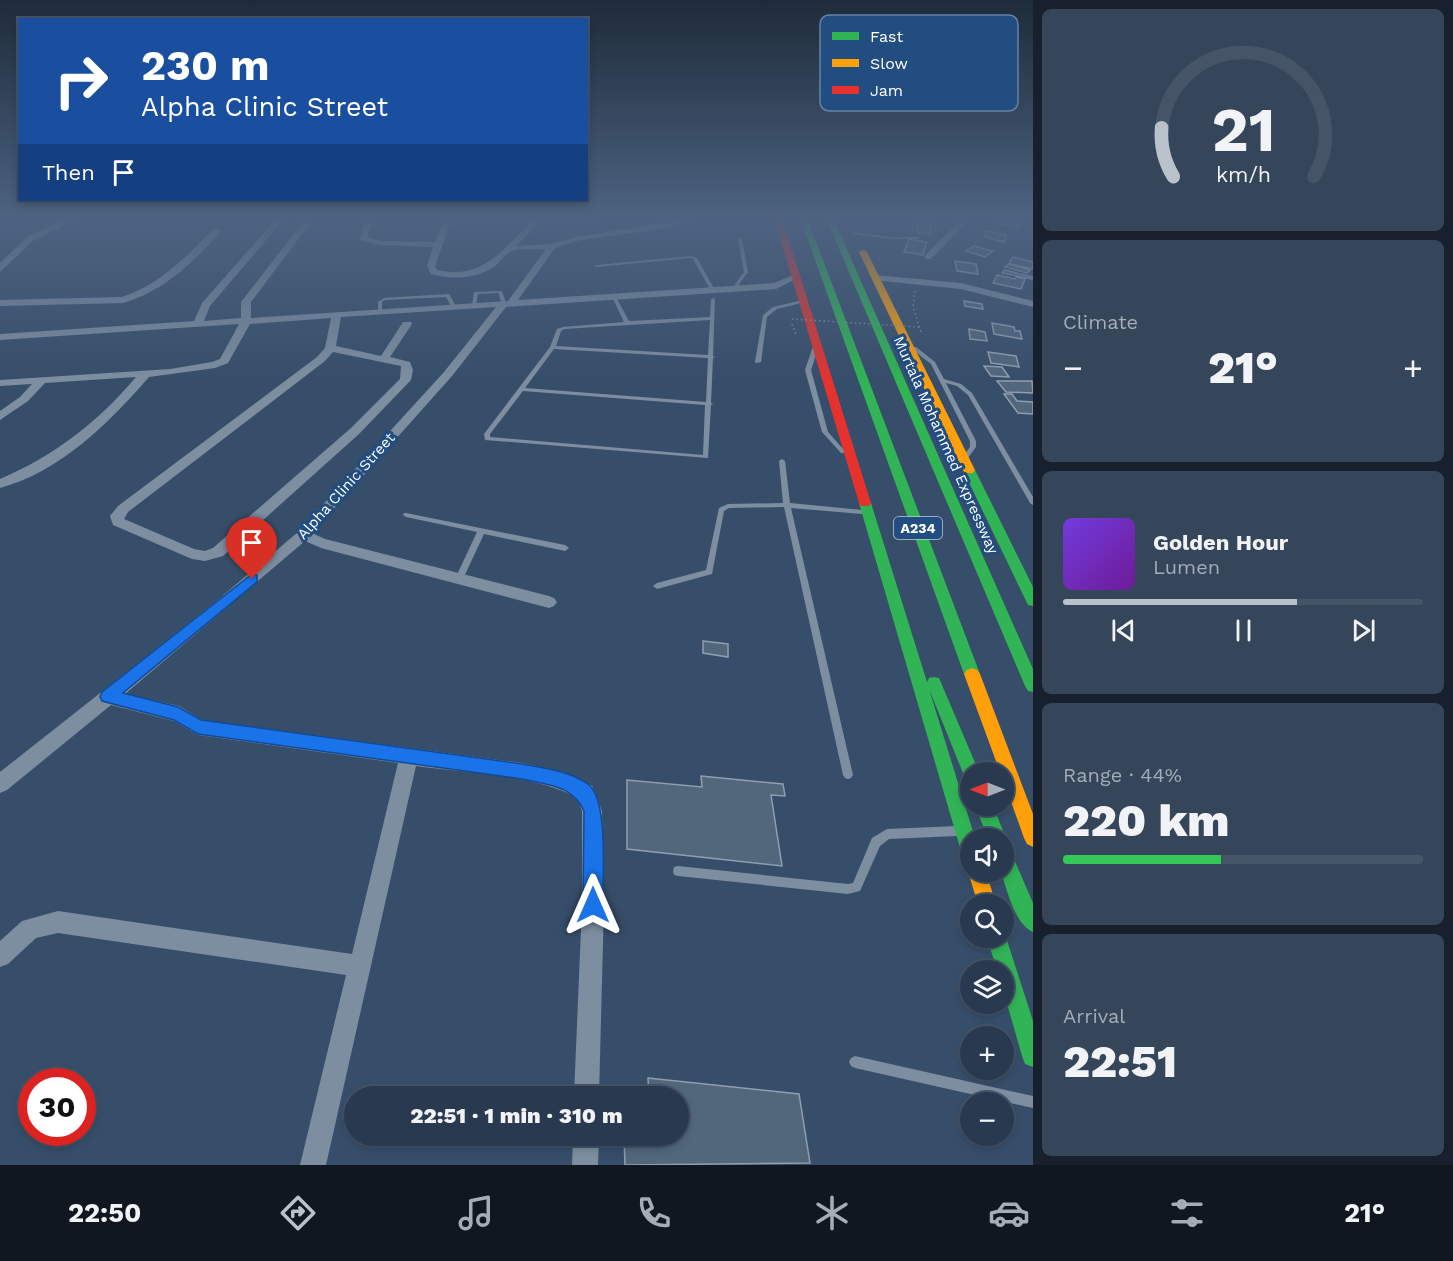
<!DOCTYPE html>
<meta charset="utf-8">
<style>
:root{--surface:#293a50;--page:#35455a;--text:#f1f3f6;--muted:#a5adb7;--line:#455467;--accent:#b9c1cb}
body{margin:0;font-family:"Work Sans",sans-serif;background:var(--page);color:var(--text);height:100vh;display:flex;flex-direction:column;font-size:22px;white-space:nowrap}
*{box-sizing:border-box;margin:0}
p{font-size:20px;color:var(--muted)}
.icon{flex:none;width:33px;height:33px;fill:none;stroke:currentColor;stroke-width:2;stroke-linecap:round;stroke-linejoin:round}
.map{position:relative;flex:1;overflow:hidden}
.details{display:flex;flex-direction:column;gap:9px;padding:9px;background:#17202c;width:420px}
.details>*{flex:none}
.top-card{position:absolute;left:18px;top:18px;width:570px;height:183px;border-radius:0px;box-shadow:0 3px 9px #0003,0 0 0 2px var(--line);background:#1a4fa0;color:#fff;overflow:hidden}
.needle{width:39px;rotate:270deg}
.tools{position:absolute;left:960px;top:762px;display:grid;gap:12px}
.tools a{display:grid;place-items:center;width:54px;height:54px;border-radius:50%;background:var(--surface);box-shadow:0 3px 9px #0003,0 0 0 2px var(--line);font-size:30px}
.speed{position:absolute;left:18px;top:1068px;display:flex;gap:12px;font-size:30px;font-weight:700;text-align:center}
.speed>*{display:grid;place-content:center;width:78px;height:78px;border-radius:50%;background:var(--surface);box-shadow:0 3px 9px #0003,0 0 0 2px var(--line);line-height:1}
.speed .limit{border:9px solid #d22;background:#fff;color:#111}
.pin{position:absolute;display:grid;place-items:center;width:51px;height:51px;color:#fff;margin:-62px -26px;border-radius:50% 50% 50% 0;rotate:-45deg;box-shadow:0 0 6px #0007}
.pin .icon{rotate:45deg}
.me{position:absolute;width:66px;margin:-33px;rotate:0deg;stroke-linejoin:round;filter:drop-shadow(0 0 4px #0008)}
.turn{display:flex;align-items:center;gap:21px;height:126px;padding:0 24px;font-size:27px}
.turn .icon{width:78px;height:78px;stroke-width:2.5}
.turn b{display:block;font-size:42px;line-height:51px}
.then{display:flex;align-items:center;height:57px;padding:0 24px;background:#0003;gap:12px;font-size:22px}
.big{font-size:45px;font-weight:800;line-height:1.1}
.details .tile{flex:1;display:flex;flex-direction:column;justify-content:center;gap:9px;min-width:0;padding:0 21px;border-radius:9px;background:var(--page)}
.details .dial{align-items:center;gap:0}
.dial svg{height:156px;overflow:visible;fill:none;stroke:var(--line);stroke-width:7;stroke-linecap:round;text-anchor:middle}
.dial text{fill:var(--text);stroke:none}
.song{display:flex;align-items:center;gap:18px}
.cover{width:72px;height:72px;border-radius:9px;background:linear-gradient(135deg,hsl(260 70% 55%),hsl(280 70% 35%))}
.played{height:6px;border-radius:3px;background:linear-gradient(90deg,var(--accent) 65%,var(--line) 65%)}
.keys{display:flex;justify-content:space-around;direction:ltr}
.heat{display:flex;justify-content:space-between;align-items:center;font-size:33px;direction:ltr}
.charge{height:9px;border-radius:4px;background:linear-gradient(90deg,#34c759 44%,var(--line) 0)}
.trip{position:absolute;left:344px;top:1086px;width:345px;height:60px;border-radius:30px;background:var(--surface);box-shadow:0 3px 9px #0003,0 0 0 2px var(--line);font-weight:800;line-height:60px;text-align:center}
.tabs{display:flex;height:96px;justify-content:space-around;align-items:center;background:#101720;color:var(--muted)}
.tabs .icon{width:42px;height:42px}
.tabs .active{color:var(--accent)}
.tabs b{font-size:27px;color:var(--text)}
main{display:flex;flex:1;min-height:0}
.map>svg:first-child{display:block}
.building{fill:#52667c;stroke:#909eaf;stroke-width:1.5}
.lines{fill:none;stroke-linecap:round;stroke-linejoin:round}
.path{stroke:#7d8ea0;stroke-width:1.5;stroke-dasharray:1.5 3;stroke-linecap:butt}
.lane{fill:#7d8ea0;fill-rule:evenodd}
.street{fill:#7d8ea0;fill-rule:evenodd}
.fast{fill:#30b455;fill-rule:evenodd}
.slow{fill:#ff9f0a;fill-rule:evenodd}
.jam{fill:#e5322d;fill-rule:evenodd}
.path-bridge{stroke:#7d8ea0;stroke-width:1.5;stroke-dasharray:1.5 3;stroke-linecap:butt}
.route{fill:#1a73e8;stroke:#114b97;stroke-width:1.5}
.labels{text-anchor:middle;dominant-baseline:central;stroke-width:6;stroke-linejoin:round;paint-order:stroke}
.shield{fill:#214d80;stroke:#bccad9;stroke-width:1.5}
.shield-label{font-size:14px;font-weight:bold;fill:#fff}
.street-label{font-size:15px;fill:#fff;stroke:#214d80}
.key{fill:#214d80;stroke:#6482a6;stroke-width:1.5}
.key-label{font-size:16px;fill:#fff}
</style>
<main>
<div class="map">
<svg width="1033" height="1165" viewBox="0 0 1033 1165">
<rect width="100%" height="100%" fill="#374e6a"/>
<path class="building" d="M998 218 1017 221 1018 227 999 224Z
M917 222 930 223 931 234 918 233Z
M986 231 1006 235 1005 242 985 237Z
M909 239 927 242 923 255 904 252Z
M974 246 993 251 985 257 966 251Z
M1013 257 1033 262V269L1009 264Z
M955 261 976 264 978 274 957 271Z
M1009 264 1030 270 1027 273 1005 267Z
M1004 270 1033 277V279L1002 273Z
M997 275 1015 279 1016 277 1025 279 1021 289 993 283Z
M964 301 982 304 983 309 965 306Z
M992 323 1014 327 1015 331H1020L1022 339 994 334Z
M969 329 985 332 987 341 970 339Z
M988 352 1016 356 1019 367 991 363Z
M984 366 1002 367 1009 377 991 376Z
M997 381H1032L1033 393 1006 392Z
M1004 394H1012L1017 401 1033 402V414L1018 413Z
M703 641 728 644V657L703 653Z
M701 776 783 784 785 796 771 795 782 866 627 849V780L702 787Z
M648 1078 799 1094 810 1163 625 1165 624 1136H678V1096H649Z"/>
<g class="lines">
<path class="path" d="M915 291 913 307 921 332
M792 324 796 335"/>
<path class="lane" d="M854 232 891 237H917L919 238 917 239H891L853 234V232Z
M740 238 742 239 748 272 739 284 740 288 738 289 736 288 735 284 744 272 738 239Z
M691 256 697 258 715 290V291H711L693 259 691 258 596 267 594 266 596 265Z
M502 291 506 303V304H502L498 293 478 294 476 305 474 306 472 305 474 292Z
M448 294 450 295 456 307V308H452L446 297 385 300 382 302V312L378 311V302L384 298Z
M612 296 616 297 629 321 710 317 711 299 713 298 715 299 713 356 715 357 713 358 711 403 713 404 711 405 708 458 485 440 484 434 550 347 557 329 563 327 624 322 612 297ZM710 320 708 355 556 346 561 331 564 329ZM554 349 708 358 706 402 525 388ZM523 391 705 405 703 455 490 437V434Z
M803 300H805V302L777 309 767 317 761 362 756 363 755 362 763 315 773 307Z
M815 347 818 349 811 370 828 432 845 451V453H841L822 432 805 370 812 349Z
M912 347H916L935 362 944 379 961 384 972 393 1033 497V505L1030 503 968 395 957 386 946 383 976 441V447L967 459H963L962 458 970 447V441L931 364 912 349Z
M782 459 785 461 790 503 862 510 865 512 862 514 791 508 853 775 851 778 848 779 845 778 843 775 784 507 729 508 724 511 712 574 657 589 653 586 657 583 706 570 719 508 728 504 783 503 779 461Z
M404 513H406L565 545 569 548 565 551 484 534 463 579 459 582 455 579 477 532 406 517 403 515Z
M957 826 961 828 962 831 961 834 957 836 889 839 880 846 860 891 848 894 678 876 674 875 673 871 674 867 678 866 848 884 853 883 872 838 887 829Z
M855 1056 1033 1096V1108L855 1068 851 1066 849 1062 851 1058Z"/>
<path class="street" d="M67 218H75V220L34 240 0 272V263L28 236Z
M277 218H285L210 306 204 321 241 318V302L306 218H314L251 302V318L508 301 546 249C535 250 522 248 512 251 506 253 500 262 495 266 475 280 453 279 431 274L427 266 433 247 381 245 359 240 367 218H375L367 237 381 241 435 242 444 218H601L597 220 539 223 516 246 551 244 575 237 695 218 680 226 576 241 555 248 518 300 774 283 796 274 800 277 776 289 506 307 452 376 312 533 325 539 549 596 554 598 557 602 554 606 549 608 321 548 305 541 125 694 179 706 202 720 522 763 564 772 592 786 602 811 604 905 599 1096H574L582 905V811L578 798C533 774 467 773 416 766L326 1165H300L346 975 58 933 36 938 8 964 0 967V941L22 921 58 911 352 954 398 763 198 735 174 721 111 705 7 790 0 793V772L213 604 298 532 444 372 496 307 341 317 336 346 381 356 403 322H411L412 324 390 357 410 362 413 370 411 380 359 434 223 556 205 561 192 559 113 525 110 516 118 506 317 357 325 348 331 318 250 324 228 363 215 368 149 377C110 422 60 472 0 488V479C54 456 98 422 136 377L45 383 28 401 0 420V411L20 397 32 384 0 386V380L170 369 212 362 220 359 239 324 0 340V334L194 321 202 303ZM451 220 530 223C501 251 483 280 437 270L435 266ZM333 352 401 366 400 379 351 428 213 548 205 551 194 549 124 519 128 512 325 361Z
M963 218H971L931 259H925V255Z
M214 229 221 231C195 261 163 292 123 303L0 306V300L122 297C160 285 186 256 214 229Z
M876 275 961 283 1033 301V307L961 289 873 280V276Z
M573 1136H599L598 1165H572Z"/>
<path class="fast" d="M800 218H807L980 674 977 678 972 680 967 678 964 674Z
M826 218H833L1033 669V692L1028 691 1025 686Z
M969 466 975 470 1033 587V606L1028 605 1026 601 963 470Z
M865 499 871 503 927 682 929 678 934 677 939 678 979 772H970V780L965 778 929 689 975 838H970V860L964 857 961 851 859 503Z
M975 806H993L1006 838 1004 844V838H988Z
M1004 847 1010 850 1033 903V932C1014 924 1007 889 1001 872H1004Z
M1004 931 1033 1021V1067L1025 1064 1022 1056 1004 993V970H997L987 938H1004Z"/>
<path class="slow" d="M863 250 867 252 975 470 973 473H965L963 470 859 252Z
M972 668 977 670 980 674 1033 814V847L1027 844 1024 838 1004 782V772H1000L964 674 967 670Z
M970 865V872H986L996 904H978L968 872Z"/>
<path class="jam" d="M774 218H782L871 503 869 506H861L859 503Z"/>
<path class="path-bridge" d="M792 319 919 327"/>
</g>
<linearGradient id="sky" x2="0" y2="1"><stop stop-color="#1e2b3a"/><stop offset="0.57" stop-color="#4d6381"/><stop offset="1" stop-color="#4d6381" stop-opacity="0"/></linearGradient>
<rect width="1033" height="381" fill="url(#sky)"/>
<path class="route" d="M252 574 257 575V582L123 693 178 707 201 720 522 764C544 768 571 771 589 785 609 802 602 879 603 905L600 912 593 915 586 912 583 905 584 811C573 785 547 785 522 779L198 734 174 720 102 701 100 697 102 692Z"/>
<g class="labels">
<rect class="shield" x="894" y="517" width="48" height="22" rx="4.5"/>
<g class="shield-label">
<text x="918" y="528">A234</text>
</g>
<g class="street-label">
<text transform="translate(946 445) rotate(66)">Murtala Mohammed Expressway</text>
<text transform="translate(346 486) rotate(-48)">Alpha Clinic Street</text>
</g>
</g>
<rect x="820" y="15" width="198" height="96" rx="9" class="key"/>
<rect x="832" y="32" width="27" height="8" fill="#30b455"/>
<rect x="832" y="59" width="27" height="8" fill="#ff9f0a"/>
<rect x="832" y="86" width="27" height="8" fill="#e5322d"/>
<g class="key-label">
<text x="870" y="42">Fast</text>
<text x="870" y="69">Slow</text>
<text x="870" y="96">Jam</text>
</g>
</svg>
<div class="tools">
<a><svg class="needle" viewBox="-14 -14 28 28"><path d="M0-13l5 13h-10z" fill="#e53935"/><path d="M0 13l5-13h-10z" fill="#a5adb7"/></svg></a>
<a><svg class="icon" aria-label="sound" viewBox="0 0 24 24"><path d="M4 9h4l5-4v14l-5-4H4zM17 9q2 3 0 6"/></svg></a>
<a><svg class="icon" aria-label="search" viewBox="0 0 24 24"><circle cx="10" cy="10" r="6"/><path d="M15 15l6 6"/></svg></a>
<a><svg class="icon" aria-label="layers" viewBox="0 0 24 24"><path d="M12 4l9 5-9 5-9-5zM3 14l9 5 9-5"/></svg></a>
<a>+</a>
<a>−</a>
</div>
<div class="speed"><div class="limit">30</div></div>
<div class="pin" style="left:252px;top:579px;background:#d93025"><svg class="icon" aria-label="arrive" viewBox="0 0 24 24"><path d="M6 21V4h12l-3 4 3 4H6"/></svg></div>
<svg class="me" style="left:593px;top:905px" viewBox="-20 -20 40 40"><path d="M0-17L14 15 0 8-14 15z" fill="#1a73e8" stroke="#fff" stroke-width="4"/></svg>
<div class="trip">22:51 · 1 min · 310 m</div>
<div class="top-card">
<div class="turn"><svg class="icon" aria-label="right" viewBox="0 0 24 24"><path d="M7 20v-9h11M14 6l5 5-5 5"/></svg><div><b>230 m</b>Alpha Clinic Street</div></div>
<div class="then">Then<svg class="icon" aria-label="arrive" viewBox="0 0 24 24"><path d="M6 21V4h12l-3 4 3 4H6"/></svg></div>
</div>
</div>
<section class="details">
<div class="tile dial"><svg viewBox="0 0 100 80">
<path d="M14 69A42 42 0 1 1 86 69"/>
<path d="M14 69A42 42 0 0 1 8 44" stroke="#b9c1cb"/>
<text x="50" y="56" font-size="32" font-weight="700">21</text>
<text x="50" y="72" font-size="11">km/h</text>
</svg></div>
<div class="tile"><p>Climate</p>
<div class="heat"><a>−</a><b class="big">21°</b><a>+</a></div>
</div>
<div class="tile">
<div class="song"><i class="cover"></i><div><b>Golden Hour</b><p>Lumen</p></div></div>
<div class="played"></div>
<div class="keys"><svg class="icon" aria-label="previous" viewBox="0 0 24 24"><path d="M18 5L8 12l10 7zM5 5v14"/></svg><svg class="icon" aria-label="pause" viewBox="0 0 24 24"><path d="M8 5v14M16 5v14"/></svg><svg class="icon" aria-label="next" viewBox="0 0 24 24"><path d="M6 5l10 7-10 7zM19 5v14"/></svg></div>
</div>
<div class="tile"><p>Range · 44%</p><b class="big">220 km</b><div class="charge"></div></div>
<div class="tile"><p>Arrival</p><b class="big">22:51</b></div>
</section>
</main>
<nav class="tabs">
<b>22:50</b>
<svg class="icon active" aria-label="directions" viewBox="0 0 24 24"><path d="M12 3l9 9-9 9-9-9zM9 14v-3h6M13 9l2 2-2 2"/></svg>
<svg class="icon" aria-label="music" viewBox="0 0 24 24"><path d="M9 18V5l10-2v13"/><circle cx="6" cy="18" r="3"/><circle cx="16" cy="16" r="3"/></svg>
<svg class="icon" aria-label="phone" viewBox="0 0 24 24"><path d="M5 4h4l2 5-3 2q2 4 5 5l2-3 5 2v4C11 20 4 13 5 4z"/></svg>
<svg class="icon" aria-label="climate" viewBox="0 0 24 24"><path d="M12 3v18M4 7l16 10M4 17L20 7"/></svg>
<svg class="icon" aria-label="car" viewBox="0 0 24 24"><path d="M5 17H2v-5l4-1 3-4h7l3 4 3 1v5h-3M9 17h6M6 11h13"/><circle cx="7" cy="17" r="2"/><circle cx="17" cy="17" r="2"/></svg>
<svg class="icon" aria-label="filters" viewBox="0 0 24 24"><path d="M4 7h16M4 17h16"/><circle cx="9" cy="7" r="2"/><circle cx="15" cy="17" r="2"/></svg>
<b>21°</b>
</nav>
